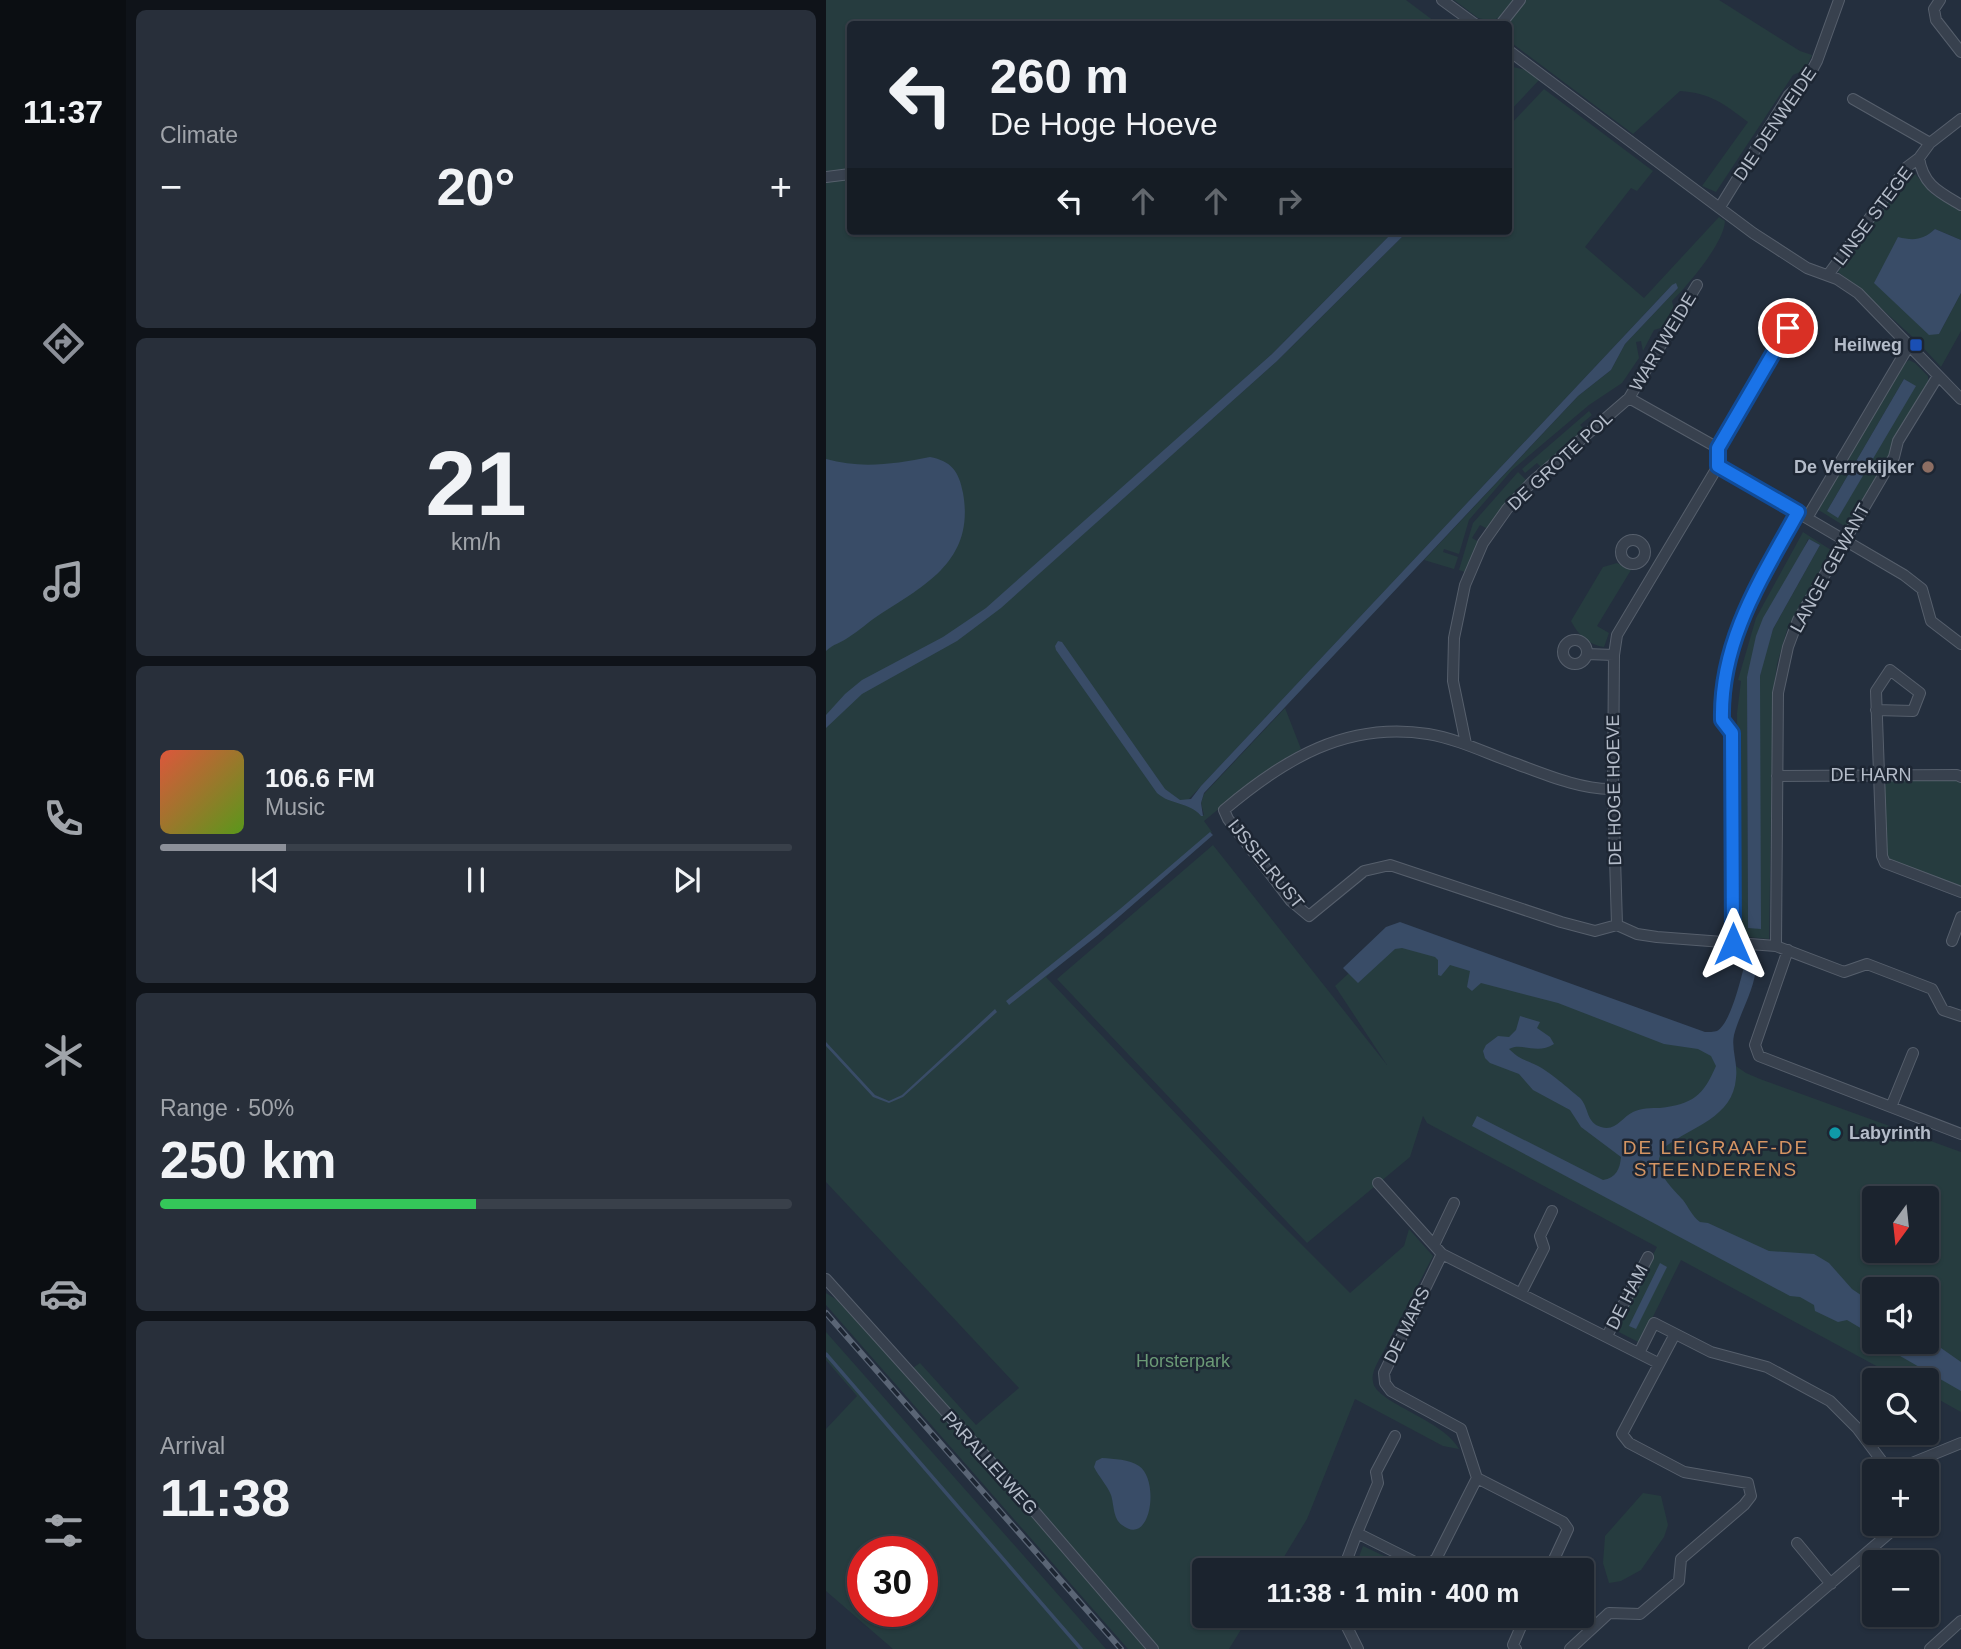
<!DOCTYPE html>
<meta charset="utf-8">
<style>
:root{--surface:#1b232e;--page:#282f3a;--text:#f1f3f6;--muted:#a0a4aa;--line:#39404a;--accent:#8c9099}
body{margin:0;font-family:Helvetica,sans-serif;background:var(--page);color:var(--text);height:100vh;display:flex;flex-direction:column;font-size:26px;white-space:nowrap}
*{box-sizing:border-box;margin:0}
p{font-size:23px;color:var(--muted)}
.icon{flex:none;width:38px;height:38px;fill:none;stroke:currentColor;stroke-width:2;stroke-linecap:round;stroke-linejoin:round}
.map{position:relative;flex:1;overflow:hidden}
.drawer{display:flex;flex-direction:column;gap:10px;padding:10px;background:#0f1319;width:700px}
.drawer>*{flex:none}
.banner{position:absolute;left:21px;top:21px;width:665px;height:214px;border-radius:7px;box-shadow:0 2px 5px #0004,0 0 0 2px var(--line);background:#1b232e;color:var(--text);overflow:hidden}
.needle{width:46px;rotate:195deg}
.fabs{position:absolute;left:1036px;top:1186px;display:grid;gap:14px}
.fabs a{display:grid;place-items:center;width:77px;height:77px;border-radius:7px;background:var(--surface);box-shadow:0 2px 5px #0004,0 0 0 2px var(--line);font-size:35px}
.speed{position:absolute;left:21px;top:1536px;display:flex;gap:14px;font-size:35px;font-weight:700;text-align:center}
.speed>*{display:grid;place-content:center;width:91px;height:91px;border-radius:50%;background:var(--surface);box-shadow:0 2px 5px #0004,0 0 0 2px var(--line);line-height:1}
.speed .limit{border:10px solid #d22;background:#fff;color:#111}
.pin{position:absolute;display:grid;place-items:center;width:60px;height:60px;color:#fff;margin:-30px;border:4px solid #fff;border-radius:50%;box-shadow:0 2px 7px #0007}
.me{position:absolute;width:77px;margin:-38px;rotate:0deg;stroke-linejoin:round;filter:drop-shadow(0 0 5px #0008)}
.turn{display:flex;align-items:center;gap:24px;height:147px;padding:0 28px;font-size:32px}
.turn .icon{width:91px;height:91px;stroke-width:2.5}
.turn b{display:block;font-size:49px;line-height:60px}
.lanes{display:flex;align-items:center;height:66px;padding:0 28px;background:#0003;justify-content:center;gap:35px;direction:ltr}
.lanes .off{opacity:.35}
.big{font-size:52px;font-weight:600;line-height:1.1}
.drawer .card{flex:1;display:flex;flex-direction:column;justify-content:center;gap:10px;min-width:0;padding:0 24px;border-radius:10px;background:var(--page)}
.drawer .dial{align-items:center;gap:0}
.dial b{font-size:91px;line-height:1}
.song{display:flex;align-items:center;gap:21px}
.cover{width:84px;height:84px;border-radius:10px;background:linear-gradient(135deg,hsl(10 70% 55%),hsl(90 70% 35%))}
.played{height:7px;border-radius:4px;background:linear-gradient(90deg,var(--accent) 20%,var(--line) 20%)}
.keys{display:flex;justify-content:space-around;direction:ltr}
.heat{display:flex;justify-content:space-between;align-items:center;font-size:38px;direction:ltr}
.charge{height:10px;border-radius:5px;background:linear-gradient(90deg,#34c759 50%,var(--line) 0)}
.trip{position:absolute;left:366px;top:1558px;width:402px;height:70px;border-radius:7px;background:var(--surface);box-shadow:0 2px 5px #0004,0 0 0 2px var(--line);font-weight:600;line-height:70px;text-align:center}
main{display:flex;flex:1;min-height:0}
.dock{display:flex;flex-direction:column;width:126px;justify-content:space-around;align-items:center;background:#0b0e12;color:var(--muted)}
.dock .icon{width:49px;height:49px}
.dock .selected{color:var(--accent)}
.dock b{font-size:32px;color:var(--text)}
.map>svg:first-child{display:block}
.green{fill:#263c3f;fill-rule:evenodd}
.water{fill:#394c67}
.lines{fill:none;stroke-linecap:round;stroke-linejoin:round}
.stream{stroke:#394c67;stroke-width:3.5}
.minor-casing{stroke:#565f6c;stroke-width:12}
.minor{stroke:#38414e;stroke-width:10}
.rail-casing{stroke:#5a6575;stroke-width:6}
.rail{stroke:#1d2633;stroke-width:3.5;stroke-dasharray:10;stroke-linecap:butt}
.route-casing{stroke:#114b97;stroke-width:18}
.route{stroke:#1a73e8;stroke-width:12}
.transit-dot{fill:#1a4fb4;stroke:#1d2633;stroke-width:2.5}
.education-dot{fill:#8d6e63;stroke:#1d2633;stroke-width:2.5}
.culture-dot{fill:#0f9aa8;stroke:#1d2633;stroke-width:2.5}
.labels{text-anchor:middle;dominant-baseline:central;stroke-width:5;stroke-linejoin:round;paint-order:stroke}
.street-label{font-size:18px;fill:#b4bcc9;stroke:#1d2633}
.poi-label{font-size:18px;font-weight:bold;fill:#b4bcc9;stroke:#1d2633;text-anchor:end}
.park-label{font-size:18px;fill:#6b9a76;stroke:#1d2633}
.neighbourhood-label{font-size:19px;letter-spacing:2px;fill:#d59563;stroke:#1d2633}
</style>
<main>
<nav class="dock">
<b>11:37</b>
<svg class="icon selected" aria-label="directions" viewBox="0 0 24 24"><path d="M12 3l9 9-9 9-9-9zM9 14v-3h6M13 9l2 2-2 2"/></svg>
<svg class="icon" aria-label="music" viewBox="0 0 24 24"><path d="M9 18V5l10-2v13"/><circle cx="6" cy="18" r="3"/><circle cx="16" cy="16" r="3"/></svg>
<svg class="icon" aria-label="phone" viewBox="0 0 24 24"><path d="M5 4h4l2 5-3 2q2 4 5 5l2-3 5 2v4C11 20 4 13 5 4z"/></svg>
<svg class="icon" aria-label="climate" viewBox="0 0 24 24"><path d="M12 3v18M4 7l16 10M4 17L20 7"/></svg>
<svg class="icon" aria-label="car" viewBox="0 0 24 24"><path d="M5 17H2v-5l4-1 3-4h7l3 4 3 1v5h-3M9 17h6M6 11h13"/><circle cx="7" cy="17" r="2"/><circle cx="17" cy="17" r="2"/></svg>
<svg class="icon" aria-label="filters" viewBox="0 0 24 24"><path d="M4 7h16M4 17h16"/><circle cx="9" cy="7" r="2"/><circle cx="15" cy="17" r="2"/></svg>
</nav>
<section class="drawer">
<div class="card"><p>Climate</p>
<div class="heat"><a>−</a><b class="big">20°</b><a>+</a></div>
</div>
<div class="card dial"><b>21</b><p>km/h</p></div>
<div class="card">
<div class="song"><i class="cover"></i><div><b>106.6 FM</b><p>Music</p></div></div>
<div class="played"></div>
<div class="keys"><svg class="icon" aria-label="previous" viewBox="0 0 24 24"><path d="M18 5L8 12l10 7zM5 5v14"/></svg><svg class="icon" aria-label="pause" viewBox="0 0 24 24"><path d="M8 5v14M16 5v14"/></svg><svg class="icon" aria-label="next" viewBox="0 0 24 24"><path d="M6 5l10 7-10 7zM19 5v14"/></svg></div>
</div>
<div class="card"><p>Range · 50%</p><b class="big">250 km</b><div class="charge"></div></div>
<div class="card"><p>Arrival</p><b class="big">11:38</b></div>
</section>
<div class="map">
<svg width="1135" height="1649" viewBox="0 0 1135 1649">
<rect width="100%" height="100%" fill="#242f3e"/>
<path class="green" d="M0 0H580L612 24H24V231H568L446 354 189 586 193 591 450 362 582 231H682L683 126 718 89 827 171 811 191 805 188 759 247 818 298 893 217 899 221C898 243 862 285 846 301L849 313 841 326 828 330 817 351 815 341 810 342 813 358 796 383 763 405 686 470 643 520 633 554 618 549 617 552 632 557 628 569 598 560 752 396 785 370 799 344 852 288 846 285 362 800 375 816 378 815 375 803 378 794 459 708 475 749 435 774 378 821 386 832 220 977 450 1219 524 1293 578 1246 583 1229 607 1256 555 1356C551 1364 545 1373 547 1382 550 1403 618 1420 633 1449L617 1446 529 1399 481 1519 450 1570H378V1615H424L403 1649H331L84 1370 94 1363 150 1425 193 1388 0 1182Z
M628 0H688L677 15 666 21 652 18Z
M696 0H893L974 51 986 55 979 70 967 75 890 192 876 186 922 122C898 104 885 93 854 91L807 134 683 41V18Z
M683 66 700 70 714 79 683 112Z
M1086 174H1089L1106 194 1135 211V240L1109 229 1100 238 1085 241 1113 334 1135 293V331L1115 367 1091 341 1032 287 1012 272 1077 179Z
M1083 360 1089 363 1102 376V382L1065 453 1020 527 991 509 1079 363ZM1078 379 1089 386 1012 517 1001 511Z
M763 411 766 415 754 425 760 431 717 469 711 463 699 473 696 469Z
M692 472 702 482 662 529 654 525 646 538 653 542 639 572 633 570 647 523Z
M977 532 1005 550 961 630 951 664 947 694 943 939 912 936 911 713 915 681 912 680 930 618ZM982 539 994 545 947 629 938 656 934 676 922 928 921 677Z
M791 563 805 570 771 626 783 633 778 647C763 645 752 635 745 621L777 567Z
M1131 780 1135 782V887L1066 861 1061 856 1058 789 1060 784 1065 781Z
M387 845 561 1065 509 986 562 937 888 1051 920 1073 934 1079 1135 1152V1412L1101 1393V1381H1078L855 1260 814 1343 789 1330 831 1247 601 1123 597 1116 584 1157 481 1243 231 979ZM1048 1199H1101V1251H1048ZM1048 1290H1101V1342H1048Z
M0 1293 16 1303 156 1459 321 1649H302L0 1305Z
M0 1332 280 1649H67L0 1591V1429L31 1396 0 1360ZM96 1552V1612H37V1552Z
M817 1493 835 1496 842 1525 838 1537 815 1570 795 1581 783 1583 777 1563 779 1536Z
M537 1546 581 1567 579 1570H528Z"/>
<path class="water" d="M1109 229 1135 240V293L1113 334 1103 335 1048 283 1072 237C1088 241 1097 240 1109 229Z
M568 231H582L450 362 175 608 131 641 36 694 0 728V715L19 694 36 680 117 637 160 608 446 354Z
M850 283 852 288 799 344 785 370 752 396 378 793 375 803 377 816H375C364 802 344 805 331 793L230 650 229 646 232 641 236 642 339 789 354 800 365 799 375 786 846 285Z
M1078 379 1090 386 1012 518 1001 511Z
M104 457C125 461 133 471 137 493 149 560 100 585 53 615 42 622 33 631 23 637 15 643 7 644 0 651V459C35 469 69 464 104 457Z
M983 539 994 545 947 629 934 676 935 929 922 928 921 677 930 636 937 618Z
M384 832 387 835 272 935 183 1005 180 1001 294 909Z
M574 922 879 1032C882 1032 888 1032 891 1031 905 1023 915 978 919 963L930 962C931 986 914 1012 908 1035 905 1049 912 1063 910 1078 907 1118 866 1126 839 1147 822 1167 844 1185 857 1200 863 1208 866 1216 874 1222L882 1223 943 1251 988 1254 1003 1263 1026 1289 1048 1304V1336L1021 1320 1012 1322 989 1311 988 1305 974 1297 964 1296 646 1126 651 1116 777 1180C790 1178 794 1169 795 1157L755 1127 744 1110 707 1090 693 1074 664 1063 659 1058 657 1051 660 1045 672 1036 683 1037 690 1030 694 1016 714 1022 711 1028 724 1037 728 1044C711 1055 696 1042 683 1049 696 1061 696 1058 710 1065 723 1071 743 1089 754 1098 763 1107 760 1123 775 1127 790 1132 796 1117 807 1112 815 1108 825 1108 834 1108 867 1104 877 1096 890 1066L885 1056 872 1049 838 1044 732 1003 655 983 646 991 641 987 644 971 624 965 615 976 612 975V960L609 957 576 948 569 949 532 983 517 968 560 927Z
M169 1009 171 1012 77 1097 63 1103 47 1097 0 1046V1042L49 1095 63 1101 76 1095Z
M834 1263 841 1267 810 1329 803 1326Z
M1101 1326 1104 1327 1115 1348 1135 1362V1391L1062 1349 1057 1342H1101Z
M276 1458C288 1459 303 1459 313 1466 334 1480 325 1548 296 1525 287 1519 288 1504 285 1495 281 1485 273 1477 268 1467L270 1461Z"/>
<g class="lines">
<path class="stream" d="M0 1354 255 1649"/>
<defs>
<path id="minor" d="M616 0 649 24
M1114 0 1108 9 1110 20 1135 52
M675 24 694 0
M682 50 927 233 981 268 1011 279 1032 293 1135 399
M1027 99 1104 143
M1135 119 1104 143 1093 158C1097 185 1113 192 1135 205
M0 177 24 174
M894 207 963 95 983 76 991 61 1013 0
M1002 275 1081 167 1093 158
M803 398 892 448
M892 448 962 328
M892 466 1078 575 1096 589 1105 621 1135 644
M981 518 1084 344
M795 552a12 12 0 1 1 24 0a12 12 0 1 1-24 0Z
M737 652a12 12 0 1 1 24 0a12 12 0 1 1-24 0Z
M761 654 788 655
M1050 710 1087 711 1094 693 1064 670 1050 691 1056 856 1059 863 1135 892
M640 744 627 681 628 638 639 585 657 543 681 509 706 482 803 398 871 285
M951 776 1131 775 1135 777
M787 789C755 790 718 774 688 763 660 753 632 739 602 734 521 721 458 759 398 810L402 819 465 901 483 916 538 871 564 865 735 922 769 931 791 925
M791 925 787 789 788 655 791 635 892 466V448
M791 925 811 934 831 937 950 946 1018 972 1041 964 1106 989 1117 1010 1135 1016
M1126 941 1135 917
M907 944 906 732 896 720C895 638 934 581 972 512
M950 946 952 693 962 647 972 620 1068 457 1072 441 1112 376
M962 950 929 1045 933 1056 1135 1134
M1065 1107 1087 1053
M552 1183 616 1254
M608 1245 628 1203
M0 1279 191 1491 327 1649
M695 1293 718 1248 714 1236 726 1211
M781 1336 822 1257
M813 1353 828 1323 885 1352 941 1367 1004 1401 1031 1428 1064 1472 1135 1443
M651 1478 635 1429 565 1391 559 1383 558 1373 616 1254 832 1363
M651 1478 737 1522 742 1529 723 1570
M531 1533 552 1483 550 1472 569 1436
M971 1543 1005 1584
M595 1569 610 1559 651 1478
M517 1570 531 1533 599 1567
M515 1615 532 1649
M690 1649 687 1645 700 1615
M744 1649 783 1613 814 1614 853 1581 855 1559 918 1505 925 1496 922 1483 858 1472 803 1443 796 1434 849 1334
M928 1649 1074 1524
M1104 1649 1135 1621"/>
</defs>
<use href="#minor" class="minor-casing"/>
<use href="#minor" class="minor"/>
<defs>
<path id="rail" d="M0 1313 295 1649"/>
</defs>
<use href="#rail" class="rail-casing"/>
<use href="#rail" class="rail"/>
</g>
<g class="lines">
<defs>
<path id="route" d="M907 944 906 733 896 720C894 641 935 579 972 512L892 466V448L962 328"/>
</defs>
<use href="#route" class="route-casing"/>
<use href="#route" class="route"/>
</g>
<rect class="transit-dot" x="1083" y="338" width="14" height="14" rx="3.5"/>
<circle class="education-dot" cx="1102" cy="467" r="7"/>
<circle class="culture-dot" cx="1009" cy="1133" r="7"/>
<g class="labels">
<g class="street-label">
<text transform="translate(949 124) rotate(-56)">DIE DENWEIDE</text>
<text transform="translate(1047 216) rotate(-53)">LINSE STEGE</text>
<text transform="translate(837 342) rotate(-59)">WARTWEIDE</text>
<text transform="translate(734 461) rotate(-43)">DE GROTE POL</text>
<text transform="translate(1004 568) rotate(-61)">LANGE GEWANT</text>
<text x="1045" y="775">DE HARN</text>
<text transform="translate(788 790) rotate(-91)">DE HOGE HOEVE</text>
<text transform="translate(440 864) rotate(51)">IJSSELRUST</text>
<text transform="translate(801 1297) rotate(-63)">DE HAM</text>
<text transform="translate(581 1325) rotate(-64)">DE MARS</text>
<text transform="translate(164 1463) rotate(48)">PARALLELWEG</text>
</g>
<g class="poi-label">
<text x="1076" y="345">Heilweg</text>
<text x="1088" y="467">De Verrekijker</text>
<text x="1023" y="1133" text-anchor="start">Labyrinth</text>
</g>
<g class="park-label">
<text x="357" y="1361">Horsterpark</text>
</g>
<g class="neighbourhood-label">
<text x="890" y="1147">DE LEIGRAAF-DE<tspan x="890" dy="22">STEENDERENS</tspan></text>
</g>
</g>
</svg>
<div class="fabs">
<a><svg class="needle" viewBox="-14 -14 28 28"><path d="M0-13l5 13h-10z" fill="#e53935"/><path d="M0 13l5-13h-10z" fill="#a0a4aa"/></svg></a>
<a><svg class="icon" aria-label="sound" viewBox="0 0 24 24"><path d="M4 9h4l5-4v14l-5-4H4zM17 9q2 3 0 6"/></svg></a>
<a><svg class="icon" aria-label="search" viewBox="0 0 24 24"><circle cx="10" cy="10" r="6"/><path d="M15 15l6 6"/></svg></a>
<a>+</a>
<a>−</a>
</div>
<div class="speed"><div class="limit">30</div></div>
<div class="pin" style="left:962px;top:328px;background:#d93025"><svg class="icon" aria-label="arrive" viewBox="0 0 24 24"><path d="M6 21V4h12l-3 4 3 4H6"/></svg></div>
<svg class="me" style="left:907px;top:944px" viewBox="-20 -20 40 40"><path d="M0-17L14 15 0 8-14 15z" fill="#1a73e8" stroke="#fff" stroke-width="4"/></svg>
<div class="trip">11:38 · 1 min · 400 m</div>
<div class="banner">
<div class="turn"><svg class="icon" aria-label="left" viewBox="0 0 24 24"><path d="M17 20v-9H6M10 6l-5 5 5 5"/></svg><div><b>260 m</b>De Hoge Hoeve</div></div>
<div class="lanes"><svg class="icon" aria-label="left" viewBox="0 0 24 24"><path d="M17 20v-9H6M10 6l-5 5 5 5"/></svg><svg class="icon off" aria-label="ahead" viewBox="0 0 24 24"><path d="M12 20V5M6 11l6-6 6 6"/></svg><svg class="icon off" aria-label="ahead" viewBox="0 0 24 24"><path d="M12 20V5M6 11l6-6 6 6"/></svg><svg class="icon off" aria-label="right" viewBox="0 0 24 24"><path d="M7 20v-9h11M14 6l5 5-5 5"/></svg></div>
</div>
</div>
</main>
